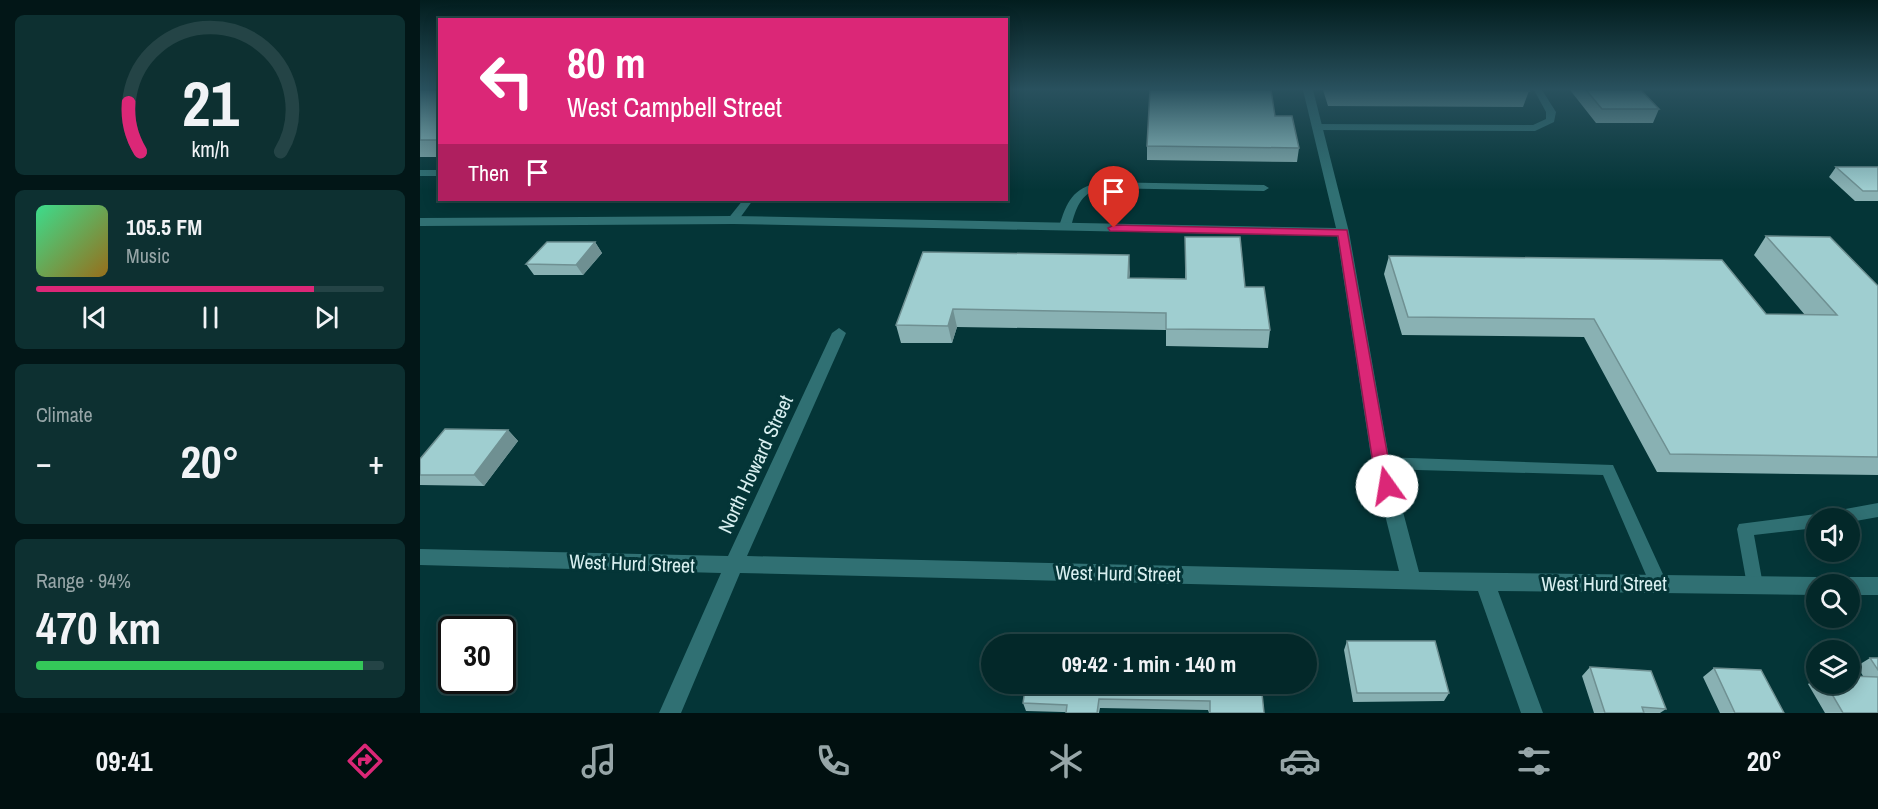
<!DOCTYPE html>
<meta charset="utf-8">
<style>
:root{--surface:#032829;--page:#0d3031;--text:#f1f3f6;--muted:#97a6a8;--line:#244446;--accent:#db2777}
body{margin:0;font-family:"Archivo Narrow",sans-serif;background:var(--page);color:var(--text);height:100vh;display:flex;flex-direction:column;font-size:22px;white-space:nowrap}
*{box-sizing:border-box;margin:0}
p{font-size:20px;color:var(--muted)}
.icon{flex:none;width:33px;height:33px;fill:none;stroke:currentColor;stroke-width:2;stroke-linecap:round;stroke-linejoin:round}
.map{position:relative;flex:1;overflow:hidden}
.sheet{display:flex;flex-direction:column;gap:15px;padding:15px;background:#021617;width:420px}
.sheet>*{flex:none}
.hud{position:absolute;left:18px;top:18px;width:570px;height:183px;border-radius:0px;box-shadow:0 3px 15px #0003,0 0 0 2px var(--line);background:#db2777;color:#fff;overflow:hidden}
.controls{position:absolute;left:1386px;top:508px;display:grid;gap:12px}
.controls a{display:grid;place-items:center;width:54px;height:54px;border-radius:50%;background:var(--surface);box-shadow:0 3px 15px #0003,0 0 0 2px var(--line);font-size:30px}
.speed{position:absolute;left:18px;top:616px;display:flex;gap:12px;font-size:30px;font-weight:700;text-align:center}
.speed>*{display:grid;place-content:center;width:78px;height:78px;border-radius:50%;background:var(--surface);box-shadow:0 3px 15px #0003,0 0 0 2px var(--line);line-height:1}
.speed .limit{border:3px solid #111;border-radius:9px;background:#fff;color:#111}
.pin{position:absolute;display:grid;place-items:center;width:51px;height:51px;color:#fff;margin:-62px -26px;border-radius:50% 50% 50% 0;rotate:-45deg;box-shadow:0 0 6px #0007}
.pin .icon{rotate:45deg}
.me{position:absolute;width:66px;margin:-33px;rotate:347deg;stroke-linejoin:round;filter:drop-shadow(0 0 4px #0008)}
.turn{display:flex;align-items:center;gap:21px;height:126px;padding:0 30px;font-size:27px}
.turn .icon{width:78px;height:78px;stroke-width:2.5}
.turn b{display:block;font-size:42px;line-height:51px}
.then{display:flex;align-items:center;height:57px;padding:0 30px;background:#0003;gap:12px;font-size:22px}
.big{font-size:45px;font-weight:700;line-height:1.1}
.sheet .tile{flex:1;display:flex;flex-direction:column;justify-content:center;gap:9px;min-width:0;padding:0 21px;border-radius:9px;background:var(--page)}
.sheet .dial{align-items:center;gap:0}
.dial svg{height:156px;overflow:visible;fill:none;stroke:var(--line);stroke-width:7;stroke-linecap:round;text-anchor:middle}
.dial text{fill:var(--text);stroke:none}
.song{display:flex;align-items:center;gap:18px}
.cover{width:72px;height:72px;border-radius:9px;background:linear-gradient(135deg,hsl(150 70% 55%),hsl(40 70% 35%))}
.played{height:6px;border-radius:3px;background:linear-gradient(90deg,var(--accent) 80%,var(--line) 80%)}
.keys{display:flex;justify-content:space-around;direction:ltr}
.heat{display:flex;justify-content:space-between;align-items:center;font-size:33px;direction:ltr}
.charge{height:9px;border-radius:4px;background:linear-gradient(90deg,#34c759 94%,var(--line) 0)}
.trip{position:absolute;left:561px;top:634px;width:336px;height:60px;border-radius:30px;background:var(--surface);box-shadow:0 3px 15px #0003,0 0 0 2px var(--line);font-weight:700;line-height:60px;text-align:center}
.tab-bar{display:flex;height:96px;justify-content:space-around;align-items:center;background:#011010;color:var(--muted)}
.tab-bar .icon{width:42px;height:42px}
.tab-bar .current{color:var(--accent)}
.tab-bar b{font-size:27px;color:var(--text)}
main{display:flex;flex:1;min-height:0}
.map>svg:first-child{display:block}
.lines{fill:none;stroke-linecap:round;stroke-linejoin:round}
.service{fill:#307073;fill-rule:evenodd}
.minor{fill:#307073;fill-rule:evenodd}
.wall{fill:#89b1b3}
.shaded-wall{fill:#6f9092}
.building{fill:#9fced0;stroke:#6f9092;stroke-width:1.5}
.route{fill:#db2777;stroke:#8e194d;stroke-width:1.5}
.labels{text-anchor:middle;dominant-baseline:central;stroke-width:6;stroke-linejoin:round;paint-order:stroke}
.near-street-label{font-size:20px;fill:#d8eff0;stroke:#043537}
</style>
<main>
<section class="sheet">
<div class="tile dial"><svg viewBox="0 0 100 80">
<path d="M14 69A42 42 0 1 1 86 69"/>
<path d="M14 69A42 42 0 0 1 8 44" stroke="#db2777"/>
<text x="50" y="56" font-size="32" font-weight="700">21</text>
<text x="50" y="72" font-size="11">km/h</text>
</svg></div>
<div class="tile">
<div class="song"><i class="cover"></i><div><b>105.5 FM</b><p>Music</p></div></div>
<div class="played"></div>
<div class="keys"><svg class="icon" aria-label="previous" viewBox="0 0 24 24"><path d="M18 5L8 12l10 7zM5 5v14"/></svg><svg class="icon" aria-label="pause" viewBox="0 0 24 24"><path d="M8 5v14M16 5v14"/></svg><svg class="icon" aria-label="next" viewBox="0 0 24 24"><path d="M6 5l10 7-10 7zM19 5v14"/></svg></div>
</div>
<div class="tile"><p>Climate</p>
<div class="heat"><a>−</a><b class="big">20°</b><a>+</a></div>
</div>
<div class="tile"><p>Range · 94%</p><b class="big">470 km</b><div class="charge"></div></div>
</section>
<div class="map">
<svg width="1458" height="713" viewBox="0 0 1458 713">
<rect width="100%" height="100%" fill="#043537"/>
<g class="lines">
<path class="service" d="M1114 90H1122L1136 112 1134 122 1115 131 897 130 892 127 897 124 1113 125 1126 119V112Z
M0 170H20V176H0Z
M680 182 844 185 849 188 844 191 680 188C660 194 656 208 651 227L645 230 641 229 639 227C647 201 652 189 680 182Z
M323 200H333L317 222H309L307 220Z
M961 457 1193 465 1247 583 1244 589 1238 591 1232 589 1183 475 961 469 956 467 953 463 956 459Z
M1458 503V517L1430 522V519H1396V528L1334 535 1343 585 1340 591 1334 593 1328 591 1317 529 1319 524 1396 514 1402 517 1409 512Z"/>
<path class="minor" d="M883 90H893L929 232 970 463 999 572 1396 577 1403 580 1405 585H1396V595L1078 591 1123 713H1101L1058 591 320 573 261 713H239L301 573 0 565V549L308 556 412 333 419 328 426 333 327 556 979 571 952 463 917 236 313 224 0 226V218L313 216 916 228Z
M1430 577H1458V595H1430V585H1421L1423 580Z"/>
</g>
<path class="wall" d="M0 90H20V157H0Z
M903 90H1108L1109 91 1103 107 908 106Z
M1150 90H1223L1222 91 1239 109 1233 123H1176Z
M855 116 879 148 877 162 727 160V146Z
M1416 167H1458V201H1435L1409 177Z
M1346 236 1458 286V475L1237 472 1164 337 982 335 964 274 969 256 1346 314 1385 315 1334 255Z
M765 237 825 287 850 330 848 348 746 346V330L537 327 532 343H481L476 325 503 252 710 272 709 279H765Z
M175 242 182 253 163 275H114L106 264Z
M88 430 98 441 64 486 0 485V459Z
M927 641 1029 693 1024 701 933 702 924 650Z
M1450 658H1458V713H1405L1388 684 1396 678V684H1430L1443 676 1437 666Z
M1170 667 1246 709 1240 713H1174L1162 676Z
M1294 668 1364 713H1300L1283 677Z
M841 684 844 713H789L788 710 680 708 679 713 606 711 603 703Z"/>
<path class="shaded-wall" d="M175 242 182 253 163 275 156 265Z
M709 255 710 272 708 296V278Z
M533 309 537 327 532 343 528 326Z
M88 430 98 441 64 486 54 475Z"/>
<path class="building" d="M0 90H20V140H0Z
M730 90H851L855 116H872L879 148 727 146Z
M941 90H1108L1109 91Z
M1166 90H1221L1239 109H1182Z
M1416 167H1458V191H1443Z
M1346 236 1410 237 1458 286V457L1250 454 1174 319 988 317 969 256 1302 260 1346 314 1417 315Z
M765 237H820L825 287H844L850 330 746 329V313L533 309 528 326 476 325 503 252 709 255 708 278 766 279Z
M127 242H175L156 265 106 264Z
M25 429 88 430 54 475H0V459Z
M927 641H1015L1029 693H937Z
M1450 658H1458V670Z
M1170 667 1231 671 1246 709 1222 707 1224 713H1185Z
M1294 668 1341 670 1364 713H1315Z
M1430 676 1458 677V713H1423L1406 684H1430Z
M606 684H841L844 713H790V701L679 699 677 713H646L647 705 603 703Z"/>
<linearGradient id="sky" x2="0" y2="1"><stop stop-color="#021d1e"/><stop offset="0.47" stop-color="#29515e"/><stop offset="1" stop-color="#29515e" stop-opacity="0"/></linearGradient>
<rect width="1458" height="190" fill="url(#sky)"/>
<path class="route" d="M694 225 927 230 969 463 975 486 973 491 967 493 962 491 953 463 918 236 690 231 688 228Z"/>
<g class="labels">
<g class="near-street-label">
<text transform="translate(335 464) rotate(-65)">North Howard Street</text>
<text transform="translate(212 563) rotate(2)">West Hurd Street</text>
<text transform="translate(698 573) rotate(1)">West Hurd Street</text>
<text x="1184" y="583">West Hurd Street</text>
</g>
</g>
</svg>
<div class="controls">
<a><svg class="icon" aria-label="sound" viewBox="0 0 24 24"><path d="M4 9h4l5-4v14l-5-4H4zM17 9q2 3 0 6"/></svg></a>
<a><svg class="icon" aria-label="search" viewBox="0 0 24 24"><circle cx="10" cy="10" r="6"/><path d="M15 15l6 6"/></svg></a>
<a><svg class="icon" aria-label="layers" viewBox="0 0 24 24"><path d="M12 4l9 5-9 5-9-5zM3 14l9 5 9-5"/></svg></a>
</div>
<div class="speed"><div class="limit">30</div></div>
<div class="pin" style="left:694px;top:228px;background:#d93025"><svg class="icon" aria-label="arrive" viewBox="0 0 24 24"><path d="M6 21V4h12l-3 4 3 4H6"/></svg></div>
<svg class="me" style="left:967px;top:486px" viewBox="-20 -20 40 40"><circle r="19" fill="#fff"/><path d="M0-13L10 11 0 6-10 11z" fill="#db2777"/></svg>
<div class="trip">09:42 · 1 min · 140 m</div>
<div class="hud">
<div class="turn"><svg class="icon" aria-label="left" viewBox="0 0 24 24"><path d="M17 20v-9H6M10 6l-5 5 5 5"/></svg><div><b>80 m</b>West Campbell Street</div></div>
<div class="then">Then<svg class="icon" aria-label="arrive" viewBox="0 0 24 24"><path d="M6 21V4h12l-3 4 3 4H6"/></svg></div>
</div>
</div>
</main>
<nav class="tab-bar">
<b>09:41</b>
<svg class="icon current" aria-label="directions" viewBox="0 0 24 24"><path d="M12 3l9 9-9 9-9-9zM9 14v-3h6M13 9l2 2-2 2"/></svg>
<svg class="icon" aria-label="music" viewBox="0 0 24 24"><path d="M9 18V5l10-2v13"/><circle cx="6" cy="18" r="3"/><circle cx="16" cy="16" r="3"/></svg>
<svg class="icon" aria-label="phone" viewBox="0 0 24 24"><path d="M5 4h4l2 5-3 2q2 4 5 5l2-3 5 2v4C11 20 4 13 5 4z"/></svg>
<svg class="icon" aria-label="climate" viewBox="0 0 24 24"><path d="M12 3v18M4 7l16 10M4 17L20 7"/></svg>
<svg class="icon" aria-label="car" viewBox="0 0 24 24"><path d="M5 17H2v-5l4-1 3-4h7l3 4 3 1v5h-3M9 17h6M6 11h13"/><circle cx="7" cy="17" r="2"/><circle cx="17" cy="17" r="2"/></svg>
<svg class="icon" aria-label="filters" viewBox="0 0 24 24"><path d="M4 7h16M4 17h16"/><circle cx="9" cy="7" r="2"/><circle cx="15" cy="17" r="2"/></svg>
<b>20°</b>
</nav>
